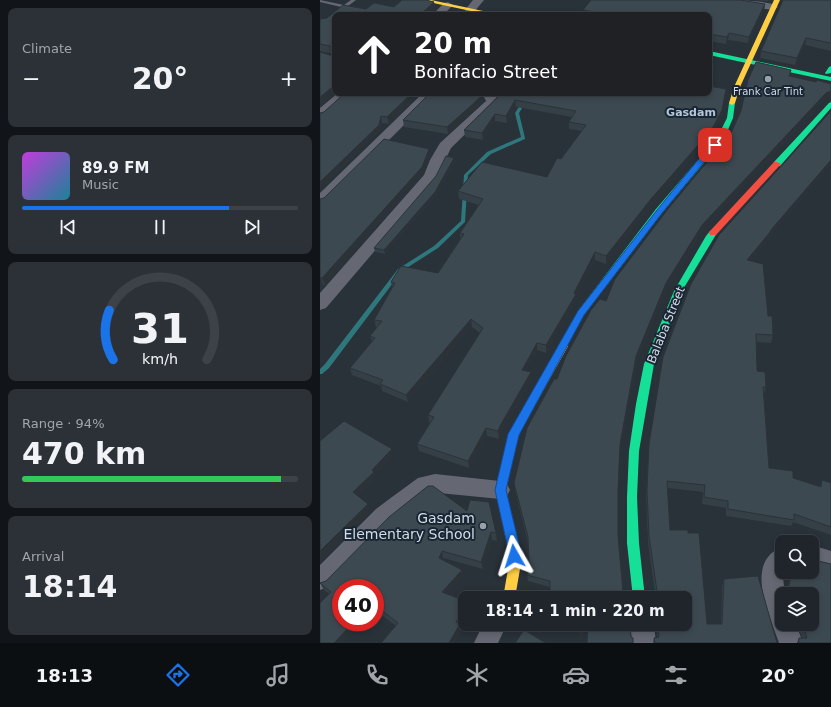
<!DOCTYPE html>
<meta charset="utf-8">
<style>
:root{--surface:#1f252b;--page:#2c3137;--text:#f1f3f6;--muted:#a1a5a9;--line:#3c4247;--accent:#1a73e8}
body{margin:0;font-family:"DejaVu Sans",sans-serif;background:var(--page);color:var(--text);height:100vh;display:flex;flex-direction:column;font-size:15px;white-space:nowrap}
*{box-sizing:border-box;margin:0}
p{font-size:13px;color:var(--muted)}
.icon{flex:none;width:22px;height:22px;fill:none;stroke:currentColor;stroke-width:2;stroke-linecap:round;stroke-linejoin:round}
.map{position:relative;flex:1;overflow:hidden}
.side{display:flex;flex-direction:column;gap:8px;padding:8px;background:#111418;width:320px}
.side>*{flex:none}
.guide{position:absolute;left:12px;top:12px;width:380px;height:84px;border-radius:8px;box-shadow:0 2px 6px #0003,0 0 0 1px var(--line);background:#202124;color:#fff;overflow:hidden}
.fabs{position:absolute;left:455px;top:535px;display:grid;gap:8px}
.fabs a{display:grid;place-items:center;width:44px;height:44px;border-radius:8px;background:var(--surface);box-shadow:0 2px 6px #0003,0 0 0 1px var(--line);font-size:20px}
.speed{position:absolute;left:12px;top:579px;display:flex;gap:8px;font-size:20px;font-weight:700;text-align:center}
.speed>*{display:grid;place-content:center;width:52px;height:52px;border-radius:50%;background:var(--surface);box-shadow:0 2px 6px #0003,0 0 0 1px var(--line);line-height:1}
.speed .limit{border:6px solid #d22;background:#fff;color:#111}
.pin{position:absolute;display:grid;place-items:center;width:34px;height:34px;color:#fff;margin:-17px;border-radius:8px;box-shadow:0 2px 6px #0006}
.me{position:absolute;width:44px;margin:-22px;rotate:354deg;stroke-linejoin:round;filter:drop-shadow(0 0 3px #0008)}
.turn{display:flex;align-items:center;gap:14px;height:84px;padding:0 16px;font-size:18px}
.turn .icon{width:52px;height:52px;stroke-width:2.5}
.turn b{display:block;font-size:28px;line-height:34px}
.big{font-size:30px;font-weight:700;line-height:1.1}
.side .card{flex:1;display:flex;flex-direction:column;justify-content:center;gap:6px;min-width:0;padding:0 14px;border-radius:8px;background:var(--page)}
.side .dial{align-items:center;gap:0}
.dial svg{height:104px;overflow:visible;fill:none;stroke:var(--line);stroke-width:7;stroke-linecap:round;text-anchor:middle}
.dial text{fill:var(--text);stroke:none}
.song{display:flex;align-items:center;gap:12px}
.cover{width:48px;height:48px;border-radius:6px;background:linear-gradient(135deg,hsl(290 70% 55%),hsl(190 70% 35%))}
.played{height:4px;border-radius:2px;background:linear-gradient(90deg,var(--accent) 75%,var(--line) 75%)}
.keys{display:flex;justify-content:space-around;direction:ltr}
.heat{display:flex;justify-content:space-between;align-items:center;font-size:22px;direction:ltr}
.charge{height:6px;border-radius:3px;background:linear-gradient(90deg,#34c759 94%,var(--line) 0)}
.trip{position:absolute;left:138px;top:591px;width:234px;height:40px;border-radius:8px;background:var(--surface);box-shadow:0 2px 6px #0003,0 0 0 1px var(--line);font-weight:700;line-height:40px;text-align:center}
.menu{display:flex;height:64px;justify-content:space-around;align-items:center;background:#0c0f11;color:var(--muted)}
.menu .icon{width:28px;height:28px}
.menu .active{color:var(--accent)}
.menu b{font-size:18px;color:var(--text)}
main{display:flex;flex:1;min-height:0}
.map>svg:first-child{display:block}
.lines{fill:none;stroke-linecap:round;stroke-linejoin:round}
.stream{fill:#2e787d;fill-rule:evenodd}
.lane{fill:#656872;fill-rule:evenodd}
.street{fill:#656872;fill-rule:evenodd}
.fast{fill:#16e098;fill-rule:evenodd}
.slow{fill:#ffcf43;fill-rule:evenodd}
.jam{fill:#f24e42;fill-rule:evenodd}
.wall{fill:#343f46}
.shaded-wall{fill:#2b3339}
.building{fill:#3d4951;stroke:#2b3339}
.route{fill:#1a73e8;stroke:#114b97}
.poi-dot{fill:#98a0a9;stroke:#192634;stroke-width:1.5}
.labels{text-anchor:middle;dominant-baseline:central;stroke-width:4;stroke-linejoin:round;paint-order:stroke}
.far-poi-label{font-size:10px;fill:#d4dce6;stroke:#192634}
.far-neighbourhood-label{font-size:11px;font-weight:bold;fill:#b5c6d9;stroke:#192634}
.street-label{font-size:12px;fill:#d4dce6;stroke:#192634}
.near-poi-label{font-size:14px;fill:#d4dce6;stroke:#192634;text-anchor:end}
</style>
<main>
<section class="side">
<div class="card"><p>Climate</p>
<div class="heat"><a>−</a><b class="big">20°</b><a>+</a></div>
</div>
<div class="card">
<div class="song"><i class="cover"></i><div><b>89.9 FM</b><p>Music</p></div></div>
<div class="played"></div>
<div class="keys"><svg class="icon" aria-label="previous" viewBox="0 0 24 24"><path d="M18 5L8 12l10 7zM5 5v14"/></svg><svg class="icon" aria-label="pause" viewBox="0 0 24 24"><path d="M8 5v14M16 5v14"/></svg><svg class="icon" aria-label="next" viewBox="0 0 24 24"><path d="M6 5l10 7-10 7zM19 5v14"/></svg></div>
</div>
<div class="card dial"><svg viewBox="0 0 100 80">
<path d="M14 69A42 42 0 1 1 86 69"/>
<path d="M14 69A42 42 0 0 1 11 31" stroke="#1a73e8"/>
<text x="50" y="56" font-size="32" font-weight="700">31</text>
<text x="50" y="72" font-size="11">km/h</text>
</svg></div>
<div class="card"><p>Range · 94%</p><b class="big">470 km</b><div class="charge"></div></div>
<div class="card"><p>Arrival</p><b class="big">18:14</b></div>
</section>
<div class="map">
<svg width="511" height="643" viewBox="0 0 511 643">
<rect width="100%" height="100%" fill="#293139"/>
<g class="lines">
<path class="stream" d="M208 93H212L199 113 205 138V139L171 154 148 175 145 222 118 248 82 271 9 368 2 374H0V369L5 364 78 269 114 246 141 221 144 175 167 152 201 137 195 113Z"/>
<path class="lane" d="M0 0 24 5 31 0H36L19 13 16 11 21 7 0 2Z"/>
<path class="street" d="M153 0H164L154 12H146L145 10Z
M400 0C411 0 452 0 458 7L453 10 405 3Z
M128 2 133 5 123 15H112L124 3Z
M18 93H32L5 118 0 119V108Z
M103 93H116L5 204 0 205V193Z
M157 93H175L178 102 131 148 116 179 6 308 0 310V293L104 175 110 160 120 143 166 101 164 97 159 96Z
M115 474 180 481 187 484 190 490 187 496 180 499 109 492 70 523 8 587 0 590V565L56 509 72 497 98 478Z
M492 545 511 551V571L492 565Z
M462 547V572H464L463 578 465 594H462V624H476L483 643H459C450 616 423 562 462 547Z
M163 624H187L178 643H154Z
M310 624H334L336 643H312Z"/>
<path class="fast" d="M389 51 511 77V81L389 55Z
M511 66V73L506 74 505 73 509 67Z
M412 101 415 103 413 118 404 139 342 213 264 315 246 348H240L238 346 258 311 336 209 397 138 407 118 409 103Z
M511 102V108L460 166H454V162L509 103Z
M393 230 397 233 362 291 334 364 319 451 317 497 319 543 325 598H313L307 543V497L309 451 316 404 324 364 354 291 386 236 390 231Z"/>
<path class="slow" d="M99 0H111L182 15H170Z
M454 0H460L420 87 415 103 412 105 410 104 409 103 414 87Z
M243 343 246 344 248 346 199 434 185 490 199 544 200 569 195 598H183L188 569 187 544 175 490 189 434 240 344Z"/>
<path class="jam" d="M454 162H457L461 164 396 235H390L389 233 390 231Z"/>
</g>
<path class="wall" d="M82 0H106L114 2 115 8 109 14 114 15H15V93H16L0 106V52L13 56 15 54 0 51V19L7 18 23 5 46 9 54 3 74 7Z
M433 0H449L448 1Z
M511 0V51L485 45 475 65 440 58 441 51Z
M445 4 444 10 428 43 408 40 406 44 389 41V15H263V10Z
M471 70 470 76 496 82 504 100 381 232 346 290 316 363 300 450 230 587 208 581 207 575 209 562 208 543 195 490 194 483 237 379 286 301Z
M406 89 401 117 391 136 331 206 286 264 275 260 256 297V301L226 353 217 350 206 371 211 380 181 433 179 439 167 436 149 468 99 451 97 444 111 422H109L108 415 160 333 152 327 88 402 62 391 61 386 32 375 30 368 52 342 50 336 57 328 56 327 54 320 72 287 71 282 118 273 140 239V233L159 205 139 199 138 191 227 177 241 159 262 131 249 129V122L252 117 196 107 187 123 175 121 163 140 145 137 144 130 177 97 176 93H389Z
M25 93H101L69 124 62 123 60 132 4 112Z
M164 94V101L128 134 84 127 83 120Z
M511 111V165L450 236 449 239 431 261 453 335 451 343 436 342 437 371 446 387 444 395V394L449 468 473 478 500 487 502 480 511 483V535L473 522 471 526 406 516V508L382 504 383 492 347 488 350 530 368 533 387 624H401L402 586 404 579 457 643H333L334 638 337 637 336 624H365V598H329L330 593H335L328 543 326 497 329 444Z
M109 149 110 157 103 174 5 285H3L0 289 4 198Z
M134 158 135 162 116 196 65 254 55 252 54 248Z
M108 486 176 533 177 541 172 540 163 569 123 558V560L142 570 144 577 128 594 145 601V615L140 624 142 631 76 626 55 610V588L9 594 4 590 0 583 6 581Z
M494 560 511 643H477L479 638H482L479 629 480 624H492V594H466L471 572H492Z
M205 624H225L220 633 206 625Z"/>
<path class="shaded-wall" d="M114 2 115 8 108 15 102 13Z
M445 4 444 10 428 43 429 37Z
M409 33 408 40 406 44 407 37Z
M486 38 485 45 475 65 477 58Z
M394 65V72L389 80V75Z
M15 85V93H16L0 106V97Z
M406 89 401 117 391 136 331 206 286 264V256Z
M511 91V98L504 100 381 232 346 290 316 363 300 451V444L316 356 346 283 382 225 506 93Z
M92 93H101L69 124 67 117Z
M164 94V101L128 134 127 127Z
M195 100 196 107 187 123 186 116Z
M175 114V121L163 140 162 133Z
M61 116 62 123 60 132 0 191V182Z
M109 149 110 157 103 174 5 285 2 278Z
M134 158 135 162 116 196 65 254 64 250Z
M511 160V165L450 236 449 239 425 268 427 260 450 231Z
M275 252V260L256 297V301L226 353V345L254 293Z
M0 278H1L3 285 0 289Z
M151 319 152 327 88 402 86 395Z
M217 343V350L203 377 202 370Z
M211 372V380L181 433 179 439 178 431 180 426Z
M166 428 167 436 149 468 148 461Z
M72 449 74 457 55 478 56 480 36 500 33 492 52 470Z
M48 504 51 512 0 563V551Z
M171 532 172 540 163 569 161 562Z
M122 551 123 558 121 565 119 558Z
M142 570 144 577 124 599 122 592Z
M145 605V615L140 624 142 631 135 643H129L136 622Z
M34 622H43L23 643H14Z
M221 624H225L220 633V626Z
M266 624H268V627L260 641V635Z"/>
<path class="building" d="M82 0H106L114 2 102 13 114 15H15V85L0 97V52L13 56 15 54V47L0 44V19L7 18 23 5 46 9 54 3 74 7Z
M271 0H420L445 4 429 37 409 33 407 37 389 34V15H293L263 10Z
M463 0H511V43L486 38 477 58 441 51Z
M436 62 471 70 469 76 496 82 497 80 511 84V91L506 93 382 225 346 283 316 356 300 444 298 490V536L302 581 303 598H230V581L207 575 209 562 208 537 194 483 207 428 234 379H237L246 356 271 310 280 299 286 301 295 279 348 209 411 133 421 111 428 80Z
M389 64 394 65 389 75Z
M389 86 406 89 402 110 392 129 331 199 286 256 275 252 254 293 256 294 226 345 217 343 202 370 211 372 180 426 178 431 166 428 148 461 97 444 114 417 108 415 163 328 151 319 86 395 60 384 63 380 30 368 55 338 50 336 62 321 54 320 75 283 71 282 81 266 118 273 144 234 140 233 163 199 138 191 162 162 227 177 237 158 241 159 266 125 249 122 256 111 195 100 186 116 175 114 162 133 144 130 179 96 177 93H389Z
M25 93H92L67 117 61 116 59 125 0 182V113L4 112Z
M110 93H163L164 94 127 127 83 120Z
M511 111V160L450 231H451L427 260 443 264 448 316H452L453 335 436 334 437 371 445 372 446 387H443L449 468 473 471V478L501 487 502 480 511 483V527L474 514V520L408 509V501L384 497 385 485 347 481 350 530H368V533H379L387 624H402L404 579 438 576 457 643H335L334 638 339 637 337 624H365V598H331L330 593H335L337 591 329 536 327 490 329 444 343 357 371 284 399 235Z
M64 139 109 149 102 167 2 278H0V199L4 198Z
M126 156 134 158 115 192 64 250 54 248 116 176Z
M24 421 72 449 52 470 54 472 33 492 48 504 0 551V441Z
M108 486H113L147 511 150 500 169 502 176 533 171 532 161 562 122 551 119 558 142 570 122 592 145 601V605L136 622 140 624 129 643H61L78 623 55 605V588H21V622H34L14 643H0V603L11 592 0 583 6 581 69 517Z
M492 556H493L494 560 511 564V643H478L479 638H487L483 624H492V594H467L472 572H492Z
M260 624H266L260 635Z
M268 624H310L311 637 313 638V643H267Z
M204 630 226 643H195Z"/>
<path class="route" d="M392 143H397L398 145 342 213 264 315 199 435 186 490 199 544V556L198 560 194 562 189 560 188 556 187 544 175 490 188 434 258 311 337 210Z"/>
<g class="poi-dot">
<circle cx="448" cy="79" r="4"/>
<circle cx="163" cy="526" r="4"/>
</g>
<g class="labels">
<g class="far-poi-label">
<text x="448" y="91">Frank Car Tint</text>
</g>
<g class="far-neighbourhood-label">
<text x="371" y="112">Gasdam</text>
</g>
<g class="street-label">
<text transform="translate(346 325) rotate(-68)">Balaba Street</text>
</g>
<g class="near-poi-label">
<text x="155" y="518">Gasdam<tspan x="155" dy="16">Elementary School</tspan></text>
</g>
</g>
</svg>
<div class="fabs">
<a><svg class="icon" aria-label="search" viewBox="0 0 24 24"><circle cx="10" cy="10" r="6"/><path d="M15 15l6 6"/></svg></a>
<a><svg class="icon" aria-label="layers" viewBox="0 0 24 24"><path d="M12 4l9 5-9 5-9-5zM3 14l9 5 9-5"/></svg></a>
</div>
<div class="speed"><div class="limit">40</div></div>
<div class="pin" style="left:395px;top:145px;background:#d93025"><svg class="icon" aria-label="arrive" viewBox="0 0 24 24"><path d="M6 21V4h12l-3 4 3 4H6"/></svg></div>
<svg class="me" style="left:194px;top:556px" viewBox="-20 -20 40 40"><path d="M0-17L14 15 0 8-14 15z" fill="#1a73e8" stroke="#fff" stroke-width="4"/></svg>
<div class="trip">18:14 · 1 min · 220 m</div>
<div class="guide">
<div class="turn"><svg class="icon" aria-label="ahead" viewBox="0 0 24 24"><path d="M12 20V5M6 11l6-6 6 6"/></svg><div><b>20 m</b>Bonifacio Street</div></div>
</div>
</div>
</main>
<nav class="menu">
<b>18:13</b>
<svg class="icon active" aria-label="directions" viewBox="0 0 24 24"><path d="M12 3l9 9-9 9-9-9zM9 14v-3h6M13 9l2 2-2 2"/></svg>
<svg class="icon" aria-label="music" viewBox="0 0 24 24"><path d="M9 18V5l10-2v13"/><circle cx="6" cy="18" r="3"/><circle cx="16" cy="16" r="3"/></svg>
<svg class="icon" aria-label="phone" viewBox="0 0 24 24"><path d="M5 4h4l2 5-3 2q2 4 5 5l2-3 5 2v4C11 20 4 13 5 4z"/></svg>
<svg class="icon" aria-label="climate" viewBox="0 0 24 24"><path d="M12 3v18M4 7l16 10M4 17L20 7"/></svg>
<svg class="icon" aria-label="car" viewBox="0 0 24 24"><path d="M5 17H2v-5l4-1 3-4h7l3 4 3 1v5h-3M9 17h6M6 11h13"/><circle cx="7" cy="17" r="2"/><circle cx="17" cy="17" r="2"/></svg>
<svg class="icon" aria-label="filters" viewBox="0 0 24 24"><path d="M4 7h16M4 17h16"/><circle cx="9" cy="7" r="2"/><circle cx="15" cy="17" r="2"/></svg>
<b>20°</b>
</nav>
